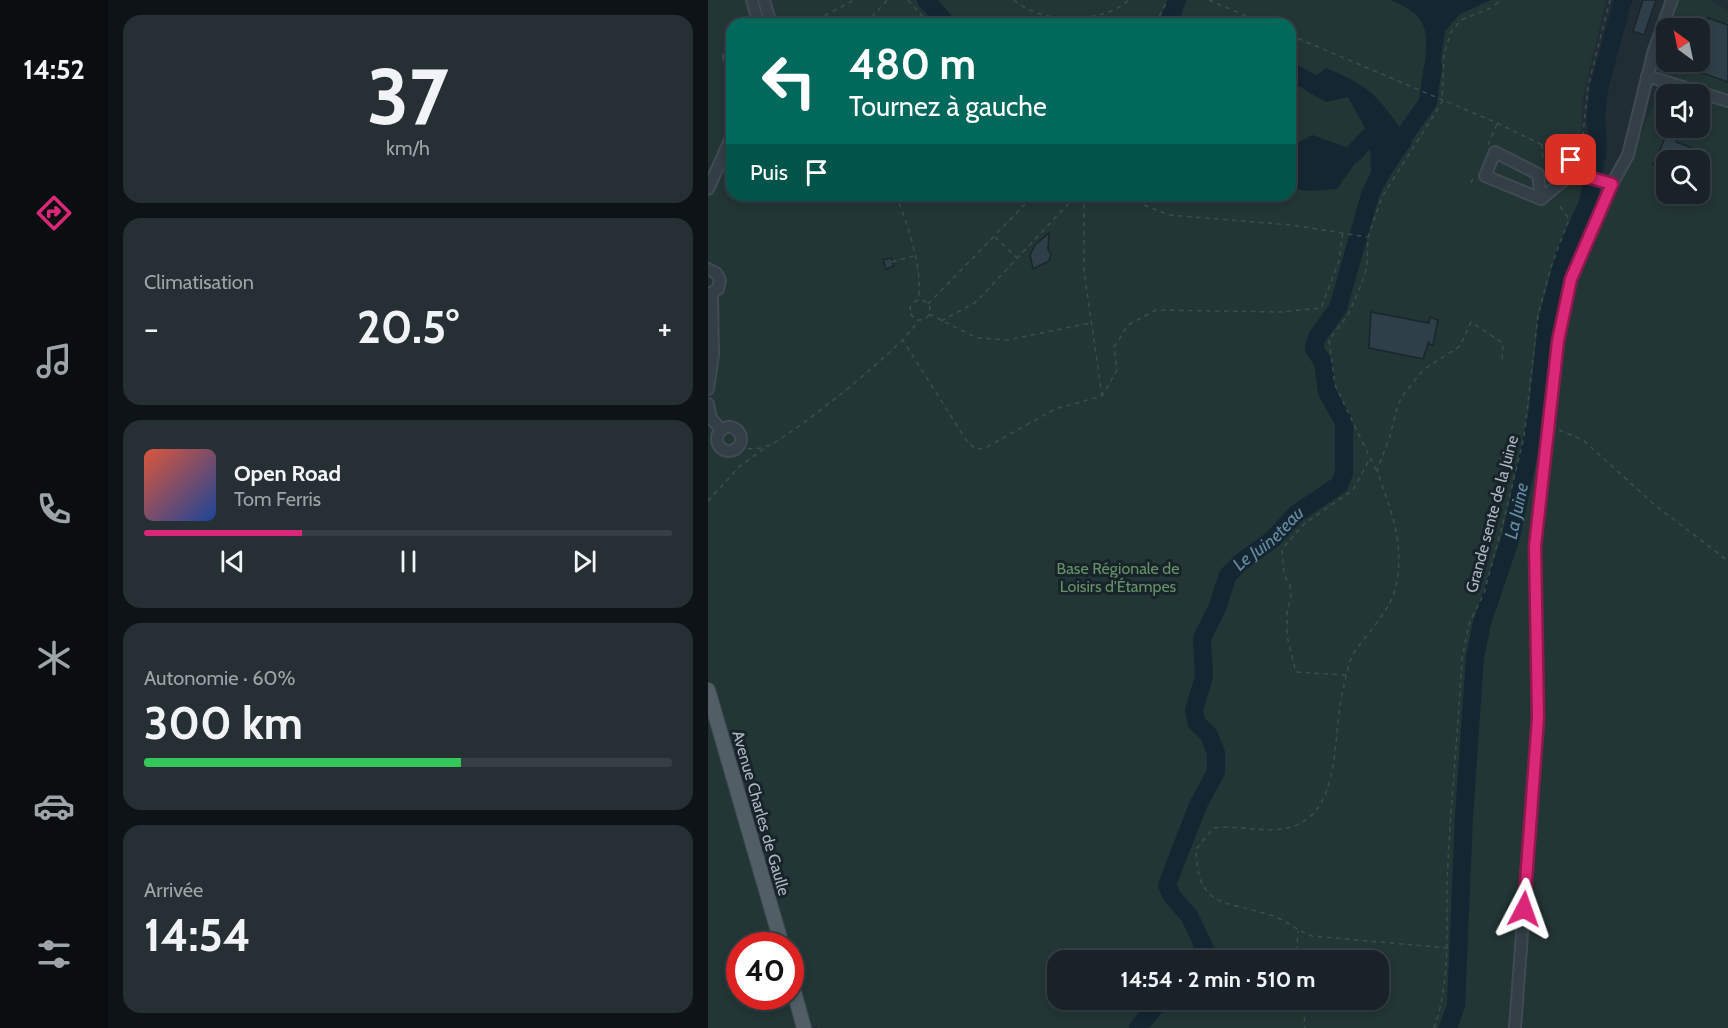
<!DOCTYPE html>
<html lang="fr">
<meta charset="utf-8">
<style>
:root{--surface:#182228;--page:#252f34;--text:#f1f3f6;--muted:#9fa4a8;--line:#363f45;--accent:#db2777}
body{margin:0;font-family:Cabin,sans-serif;background:var(--page);color:var(--text);height:100vh;display:flex;flex-direction:column;font-size:22px;white-space:nowrap}
*{box-sizing:border-box;margin:0}
p{font-size:20px;color:var(--muted)}
.icon{flex:none;width:33px;height:33px;fill:none;stroke:currentColor;stroke-width:2;stroke-linecap:round;stroke-linejoin:round}
.map{position:relative;flex:1;overflow:hidden}
.drawer{display:flex;flex-direction:column;gap:15px;padding:15px;background:#0d1316;width:600px}
.drawer>*{flex:none}
.guide{position:absolute;left:18px;top:18px;width:570px;height:183px;border-radius:18px;box-shadow:0 3px 9px #0003,0 0 0 2px var(--line);background:#00695c;color:#fff;overflow:hidden}
.needle{width:39px;rotate:327deg}
.buttons{position:absolute;left:948px;top:18px;display:grid;gap:12px}
.buttons a{display:grid;place-items:center;width:54px;height:54px;border-radius:12px;background:var(--surface);box-shadow:0 3px 9px #0003,0 0 0 2px var(--line);font-size:30px}
.speed{position:absolute;left:18px;top:932px;display:flex;gap:12px;font-size:30px;font-weight:700;text-align:center}
.speed>*{display:grid;place-content:center;width:78px;height:78px;border-radius:50%;background:var(--surface);box-shadow:0 3px 9px #0003,0 0 0 2px var(--line);line-height:1}
.speed .limit{border:9px solid #d22;background:#fff;color:#111}
.pin{position:absolute;display:grid;place-items:center;width:51px;height:51px;color:#fff;margin:-26px;border-radius:12px;box-shadow:0 3px 9px #0006}
.me{position:absolute;width:66px;margin:-33px;rotate:4deg;stroke-linejoin:round;filter:drop-shadow(0 0 4px #0008)}
.turn{display:flex;align-items:center;gap:21px;height:126px;padding:0 24px;font-size:27px}
.turn .icon{width:78px;height:78px;stroke-width:2.5}
.turn b{display:block;font-size:42px;line-height:51px}
.then{display:flex;align-items:center;height:57px;padding:0 24px;background:#0003;gap:12px;font-size:22px}
.big{font-size:45px;font-weight:700;line-height:1.1}
.drawer .card{flex:1;display:flex;flex-direction:column;justify-content:center;gap:9px;min-width:0;padding:0 21px;border-radius:18px;background:var(--page)}
.drawer .dial{align-items:center;gap:0}
.dial b{font-size:78px;line-height:1}
.song{display:flex;align-items:center;gap:18px}
.cover{width:72px;height:72px;border-radius:9px;background:linear-gradient(135deg,hsl(10 70% 55%),hsl(220 70% 35%))}
.played{height:6px;border-radius:3px;background:linear-gradient(90deg,var(--accent) 30%,var(--line) 30%)}
.keys{display:flex;justify-content:space-around;direction:ltr}
.heat{display:flex;justify-content:space-between;align-items:center;font-size:33px;direction:ltr}
.charge{height:9px;border-radius:4px;background:linear-gradient(90deg,#34c759 60%,var(--line) 0)}
.trip{position:absolute;left:339px;top:950px;width:342px;height:60px;border-radius:18px;background:var(--surface);box-shadow:0 3px 9px #0003,0 0 0 2px var(--line);font-weight:700;line-height:60px;text-align:center}
main{display:flex;flex:1;min-height:0}
.tab-bar{display:flex;flex-direction:column;width:108px;justify-content:space-around;align-items:center;background:#0a0e10;color:var(--muted)}
.tab-bar .icon{width:42px;height:42px}
.tab-bar .selected{color:var(--accent)}
.tab-bar b{font-size:27px;color:var(--text)}
.map>svg:first-child{display:block}
.green{fill:#223635;fill-rule:evenodd}
.water{fill:#142632}
.lines{fill:none;stroke-linecap:round;stroke-linejoin:round}
.river{stroke:#142632;stroke-width:18}
.building{fill:#2f3f49;stroke:#1b252c;stroke-width:1.5}
.minor-casing{stroke:#404a52;stroke-width:14}
.major-casing{stroke:#404a52;stroke-width:16}
.path{stroke:#3a4f4d;stroke-width:1.5;stroke-dasharray:4.5 4.5;stroke-linecap:butt}
.minor{stroke:#333e46;stroke-width:10}
.major{stroke:#515e66;stroke-width:14}
.route-casing{stroke:#8e194d;stroke-width:15}
.route{stroke:#db2777;stroke-width:10}
.labels{text-anchor:middle;dominant-baseline:central;stroke-width:6;stroke-linejoin:round;paint-order:stroke}
.street-label{font-size:16px;fill:#adb9c3;stroke:#19232a}
.park-label{font-size:16px;fill:#669268;stroke:#19232a}
.water-label{font-size:18px;font-style:italic;fill:#678ba1;stroke:#19232a}
</style>
<main>
<nav class="tab-bar">
<b>14:52</b>
<svg class="icon selected" aria-label="directions" viewBox="0 0 24 24"><path d="M12 3l9 9-9 9-9-9zM9 14v-3h6M13 9l2 2-2 2"/></svg>
<svg class="icon" aria-label="music" viewBox="0 0 24 24"><path d="M9 18V5l10-2v13"/><circle cx="6" cy="18" r="3"/><circle cx="16" cy="16" r="3"/></svg>
<svg class="icon" aria-label="phone" viewBox="0 0 24 24"><path d="M5 4h4l2 5-3 2q2 4 5 5l2-3 5 2v4C11 20 4 13 5 4z"/></svg>
<svg class="icon" aria-label="climate" viewBox="0 0 24 24"><path d="M12 3v18M4 7l16 10M4 17L20 7"/></svg>
<svg class="icon" aria-label="car" viewBox="0 0 24 24"><path d="M5 17H2v-5l4-1 3-4h7l3 4 3 1v5h-3M9 17h6M6 11h13"/><circle cx="7" cy="17" r="2"/><circle cx="17" cy="17" r="2"/></svg>
<svg class="icon" aria-label="filters" viewBox="0 0 24 24"><path d="M4 7h16M4 17h16"/><circle cx="9" cy="7" r="2"/><circle cx="15" cy="17" r="2"/></svg>
</nav>
<section class="drawer">
<div class="card dial"><b>37</b><p>km/h</p></div>
<div class="card"><p>Climatisation</p>
<div class="heat"><a>−</a><b class="big">20.5°</b><a>+</a></div>
</div>
<div class="card">
<div class="song"><i class="cover"></i><div><b>Open Road</b><p>Tom Ferris</p></div></div>
<div class="played"></div>
<div class="keys"><svg class="icon" aria-label="previous" viewBox="0 0 24 24"><path d="M18 5L8 12l10 7zM5 5v14"/></svg><svg class="icon" aria-label="pause" viewBox="0 0 24 24"><path d="M8 5v14M16 5v14"/></svg><svg class="icon" aria-label="next" viewBox="0 0 24 24"><path d="M6 5l10 7-10 7zM19 5v14"/></svg></div>
</div>
<div class="card"><p>Autonomie · 60%</p><b class="big">300 km</b><div class="charge"></div></div>
<div class="card"><p>Arrivée</p><b class="big">14:54</b></div>
</section>
<div class="map">
<svg width="1020" height="1028" viewBox="0 0 1020 1028">
<rect width="100%" height="100%" fill="#202d35"/>
<path class="green" d="M0 0H898L874 101 873 152 866 171 905 184 923 158 954 83 946 68 958 33V62H992V28H960L971 0H1001L1020 10V1028H109V1025L104 1028H0ZM24 24H582V195H24ZM958 94H992V128H958ZM958 160H992V194H958ZM32 945H82V996H32ZM350 960H670V999H350Z"/>
<path class="water" d="M682 0H783L752 14 737 31 728 91 718 87 717 81C716 39 730 18 682 0Z
M618 68C670 89 671 101 704 143L675 186 663 179 662 137 640 97 619 102 602 93 606 77Z
M604 135 641 148 648 162 629 189 600 191 582 188V141L588 144Z"/>
<g class="lines">
<g class="river">
<path d="M218 0 239 24"/>
<path d="M460 24 469 0"/>
<path d="M582 71 605 84H629"/>
<path d="M644 155 673 124"/>
<path id="s1" d="M502 960 482 917 464 896 459 885 490 805 508 772V753L501 735 488 722 486 710 496 677 494 638 509 608 520 575 533 562 565 539 588 514 631 485 636 473V422L619 392 615 362 606 349 609 337 630 308 662 195 679 160 720 102 725 66"/>
<path d="M430 1028 453 999"/>
<path id="s2" d="M740 1028 748 1006 756 816 767 657 774 623 803 537 830 410 839 322 857 253 880 203 890 148 888 118 891 88 915 0"/>
</g>
</g>
<path class="building" d="M935 0H948L936 35 925 31Z
M1000 18 1020 25V82L983 69 985 62H992V44Z
M958 136 969 140 968 142 995 152 991 160H958V169L955 170 945 165Z
M341 233 340 249 343 254 341 261 325 269 322 255 327 245Z
M183 258 186 266 178 269 175 260Z
M663 312 721 323 722 317 730 320 725 345 721 344V341L715 359 661 348Z"/>
<g class="lines">
<defs>
<path id="minor" d="M44 0 51 24
M56 0 63 24
M21 57H24
M939 76 1020 101
M787 152 830 174 833 199 777 176Z
M863 160 876 176 904 184
M0 189 24 136
M833 199 869 169
M0 269 8 273 12 280 10 289 0 295
M0 389 5 355 4 294
M0 404 3 418 13 430
M9 439a12 12 0 1 1 24 0a12 12 0 1 1-24 0Z
M807 1028 830 718 827 546 850 341 863 279 904 184 920 155 946 50 964 0"/>
<path id="major" d="M0 690 74 945
M82 977 96 1028"/>
</defs>
<use href="#minor" class="minor-casing"/>
<use href="#major" class="major-casing"/>
<path class="path" d="M200 0 221 24
M306 0C334 24 392 25 421 0
M501 0 557 24
M101 24 146 0
M158 24 179 0
M447 24 460 0
M582 35 789 123 855 155
M834 144 835 161
M780 145 789 124
M873 154 880 86 902 0
M763 183 766 176
M188 195C199 222 216 272 210 300
M376 195V271L394 396
M411 195 461 215 584 225 659 237
M363 201 376 202
M287 237 309 258
M184 262 205 256
M202 310a10 10 0 1 1 20 0a10 10 0 1 1-20 0Z
M220 304 326 195
M221 314 269 338 300 340 382 323
M233 321 268 302 363 201 357 195
M194 339 260 443 269 449 277 448 347 409 394 396 409 370 406 347 420 325 448 310 571 312 613 308 631 261 635 232
M851 430 875 440 947 505 1020 561
M31 447C41 450 52 449 62 445 88 432 201 343 210 320
M668 470 627 385 621 340 640 315 653 285 659 266 660 237 674 197 734 102 736 55 743 32 753 20 783 8 793 0
M0 501 31 467 58 447
M638 675 588 672 579 636V611L583 598 582 585 576 575 574 549 596 524 645 490 662 458
M740 948 604 936C589 931 577 919 562 915 517 900 489 909 488 849L506 828C537 824 573 839 599 819 633 794 625 727 635 690 638 678 640 661 647 651 663 628 684 610 689 581 696 541 682 507 669 471L682 436 690 404 696 394 715 370 752 346 763 322 795 343 794 361
M588 960 590 931
M595 999 597 1028
M726 1028C743 981 738 932 739 883 742 808 750 733 754 659L761 624 776 593 796 519 816 437 830 315 843 267 861 219 849 202"/>
<use href="#minor" class="minor"/>
<use href="#major" class="major"/>
</g>
<g class="lines">
<defs>
<path id="route" d="M816 909 830 718 827 546 850 341 863 279 904 184 876 176 863 160"/>
</defs>
<use href="#route" class="route-casing"/>
<use href="#route" class="route"/>
</g>
<g class="labels">
<g class="street-label">
<text transform="translate(784 514) rotate(-75)">Grande sente de la Juine</text>
<text transform="translate(53 813) rotate(74)">Avenue Charles de Gaulle</text>
</g>
<g class="park-label">
<text x="410" y="568">Base Régionale de<tspan x="410" dy="18">Loisirs d'Étampes</tspan></text>
</g>
<g class="water-label">
<text stroke="none"><textPath href="#s2" startOffset="525">La Juine</textPath></text>
<text stroke="none"><textPath href="#s1" startOffset="476">Le Juineteau</textPath></text>
</g>
</g>
</svg>
<div class="buttons">
<a><svg class="needle" viewBox="-14 -14 28 28"><path d="M0-13l5 13h-10z" fill="#e53935"/><path d="M0 13l5-13h-10z" fill="#9fa4a8"/></svg></a>
<a><svg class="icon" aria-label="sound" viewBox="0 0 24 24"><path d="M4 9h4l5-4v14l-5-4H4zM17 9q2 3 0 6"/></svg></a>
<a><svg class="icon" aria-label="search" viewBox="0 0 24 24"><circle cx="10" cy="10" r="6"/><path d="M15 15l6 6"/></svg></a>
</div>
<div class="speed"><div class="limit">40</div></div>
<div class="pin" style="left:863px;top:160px;background:#d93025"><svg class="icon" aria-label="arrive" viewBox="0 0 24 24"><path d="M6 21V4h12l-3 4 3 4H6"/></svg></div>
<svg class="me" style="left:816px;top:909px" viewBox="-20 -20 40 40"><path d="M0-17L14 15 0 8-14 15z" fill="#db2777" stroke="#fff" stroke-width="4"/></svg>
<div class="trip">14:54 · 2 min · 510 m</div>
<div class="guide">
<div class="turn"><svg class="icon" aria-label="left" viewBox="0 0 24 24"><path d="M17 20v-9H6M10 6l-5 5 5 5"/></svg><div><b>480 m</b>Tournez à gauche</div></div>
<div class="then">Puis<svg class="icon" aria-label="arrive" viewBox="0 0 24 24"><path d="M6 21V4h12l-3 4 3 4H6"/></svg></div>
</div>
</div>
</main>
